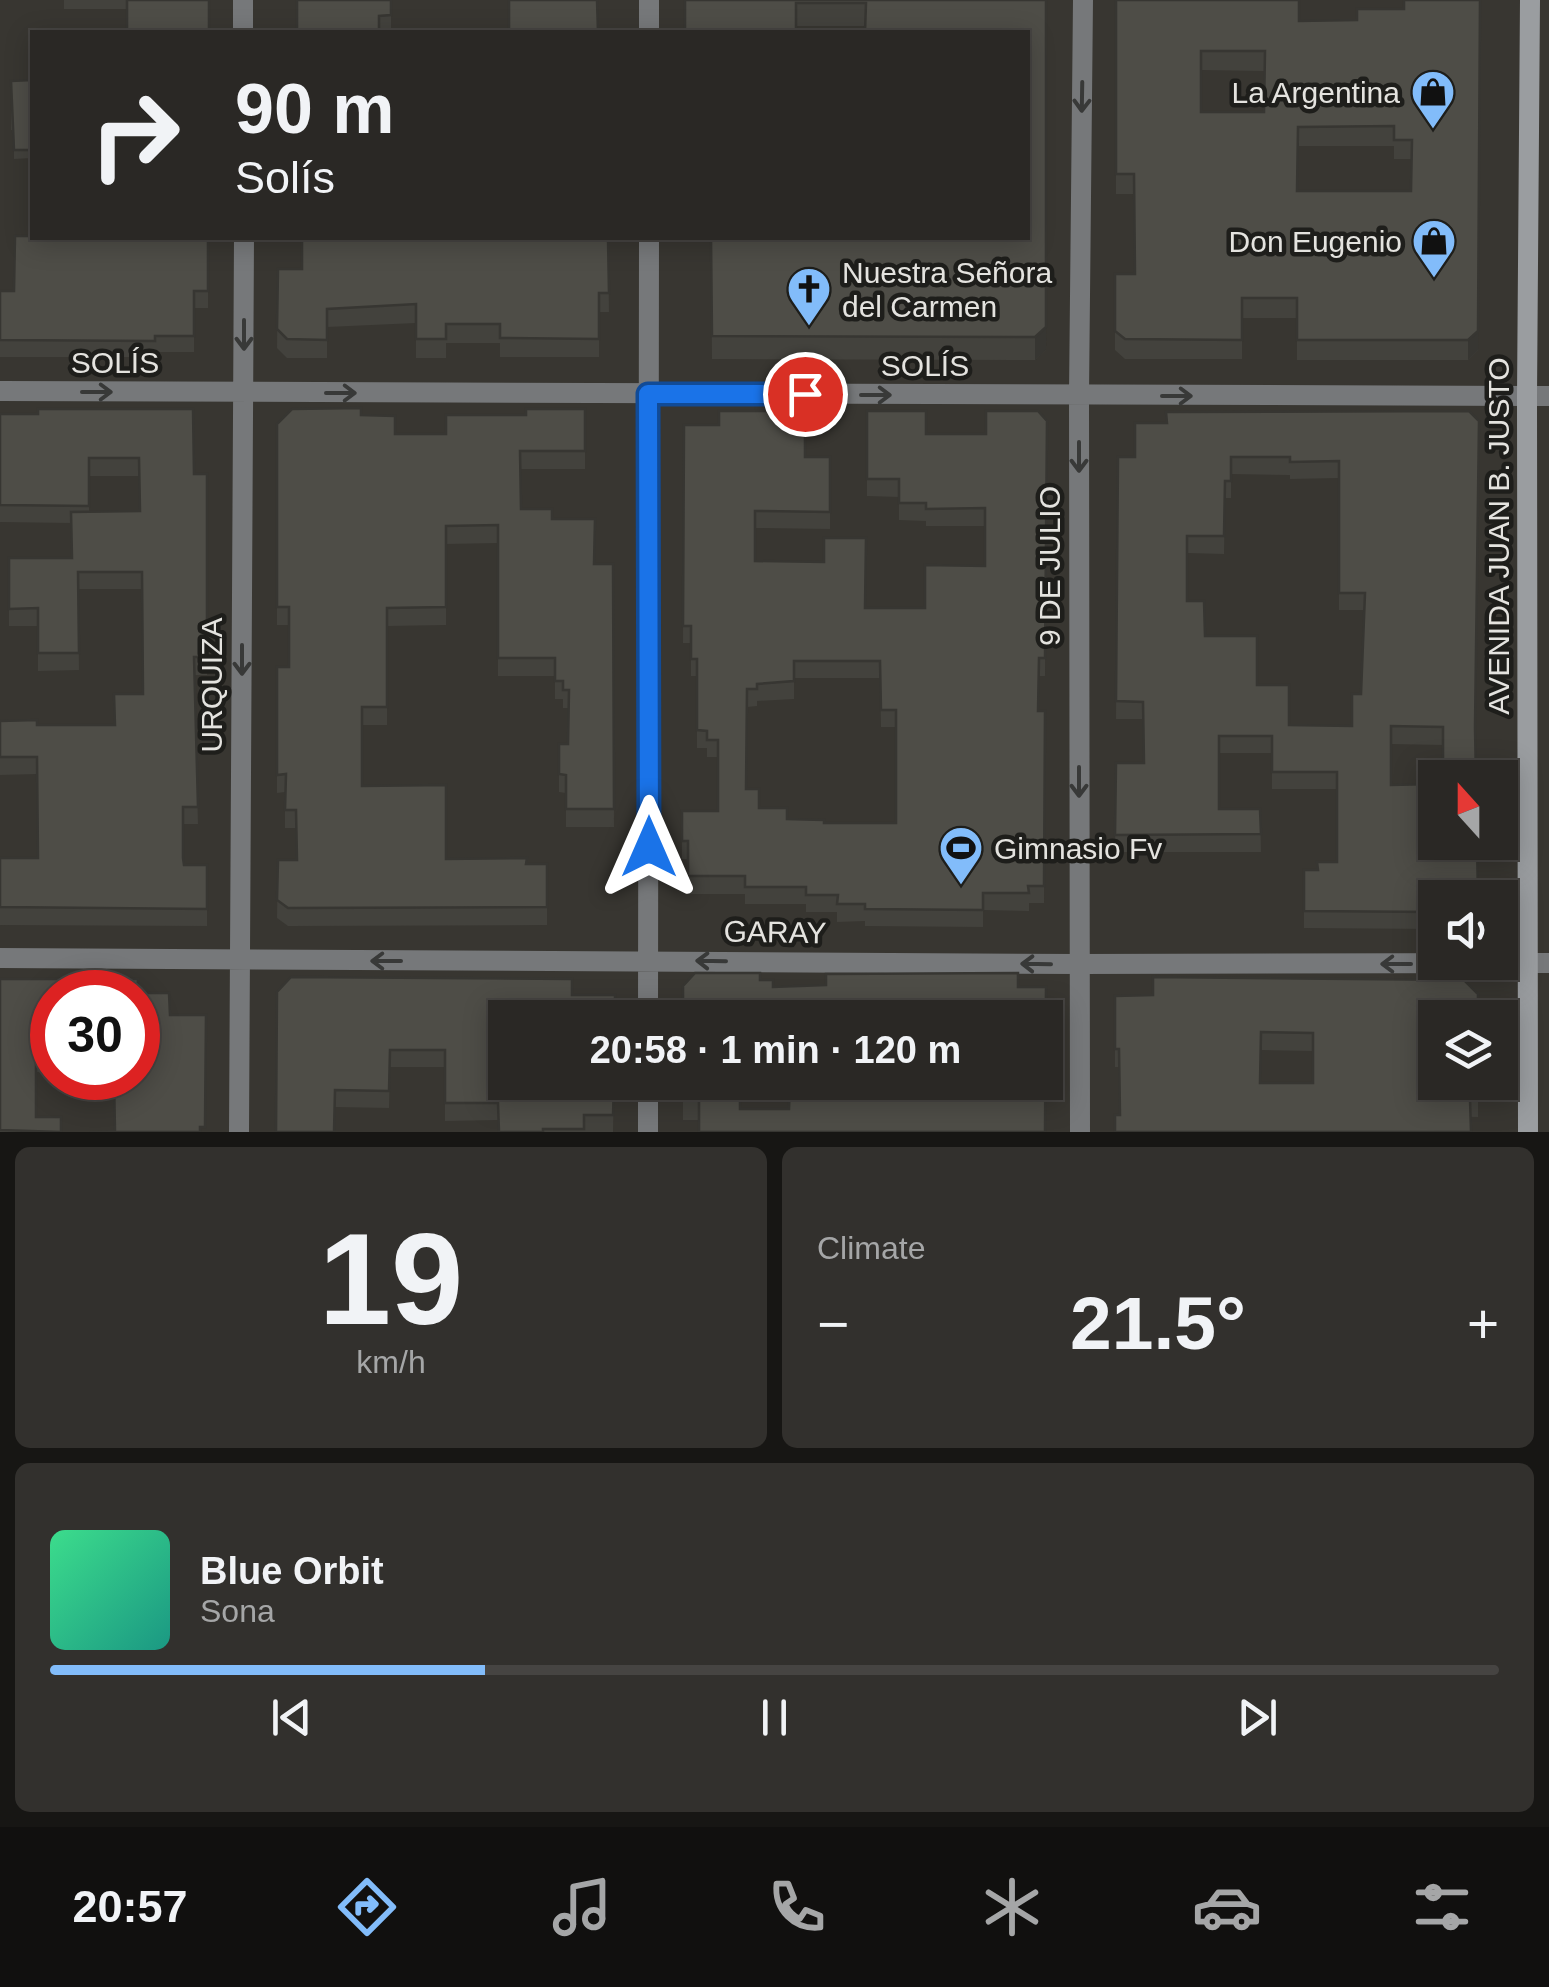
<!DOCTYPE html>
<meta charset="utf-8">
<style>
:root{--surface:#2a2825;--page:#32302d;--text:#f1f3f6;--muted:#a5a6a7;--line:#464442;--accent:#82bcfa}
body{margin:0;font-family:Helvetica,sans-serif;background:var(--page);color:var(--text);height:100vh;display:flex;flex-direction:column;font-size:38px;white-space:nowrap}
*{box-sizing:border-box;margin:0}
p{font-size:32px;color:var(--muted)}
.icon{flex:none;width:55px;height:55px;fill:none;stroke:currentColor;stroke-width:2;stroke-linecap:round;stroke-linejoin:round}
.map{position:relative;height:1132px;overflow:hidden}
.drawer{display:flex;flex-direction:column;gap:15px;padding:15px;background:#171614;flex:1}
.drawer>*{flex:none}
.hud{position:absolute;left:30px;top:30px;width:1000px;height:210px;border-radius:0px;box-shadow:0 5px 25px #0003,0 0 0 2px var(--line);background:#2a2825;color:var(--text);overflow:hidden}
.needle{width:65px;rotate:339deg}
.fabs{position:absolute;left:1418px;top:760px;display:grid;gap:20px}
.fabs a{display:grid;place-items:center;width:100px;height:100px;border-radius:0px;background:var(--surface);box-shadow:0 5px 25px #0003,0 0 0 2px var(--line);font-size:50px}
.speed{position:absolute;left:30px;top:970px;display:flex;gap:20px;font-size:50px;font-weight:700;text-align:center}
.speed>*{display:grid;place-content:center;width:130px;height:130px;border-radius:50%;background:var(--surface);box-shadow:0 5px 25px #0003,0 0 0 2px var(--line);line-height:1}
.speed .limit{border:15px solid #d22;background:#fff;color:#111}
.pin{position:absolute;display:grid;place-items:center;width:85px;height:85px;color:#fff;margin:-42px;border:5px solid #fff;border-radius:50%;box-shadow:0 2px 10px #0007}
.me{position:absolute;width:110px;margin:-55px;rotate:0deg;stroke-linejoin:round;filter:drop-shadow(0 0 8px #0008)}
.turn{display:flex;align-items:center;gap:35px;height:210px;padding:0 40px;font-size:45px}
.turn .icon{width:130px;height:130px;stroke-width:2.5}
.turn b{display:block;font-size:70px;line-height:85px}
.big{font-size:75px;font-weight:700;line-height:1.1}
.drawer .card{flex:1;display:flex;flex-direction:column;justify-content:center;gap:15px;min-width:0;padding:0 35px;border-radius:15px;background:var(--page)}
.drawer .dial{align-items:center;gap:0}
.dial b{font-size:130px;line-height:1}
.song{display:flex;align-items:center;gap:30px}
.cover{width:120px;height:120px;border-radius:15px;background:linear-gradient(135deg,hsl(150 70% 55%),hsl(170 70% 35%))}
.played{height:10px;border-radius:5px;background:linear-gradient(90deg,var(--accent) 30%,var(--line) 30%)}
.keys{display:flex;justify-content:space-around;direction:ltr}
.heat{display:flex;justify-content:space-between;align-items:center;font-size:55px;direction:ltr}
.drawer .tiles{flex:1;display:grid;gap:15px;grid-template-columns:1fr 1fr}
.card:last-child{grid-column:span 2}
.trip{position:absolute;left:488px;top:1000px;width:575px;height:100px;border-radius:0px;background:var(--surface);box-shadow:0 5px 25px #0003,0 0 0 2px var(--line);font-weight:700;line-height:100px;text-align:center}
.tabs{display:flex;height:160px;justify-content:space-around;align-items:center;background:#11100f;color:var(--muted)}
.tabs .icon{width:70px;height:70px}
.tabs .current{color:var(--accent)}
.tabs b{font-size:45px;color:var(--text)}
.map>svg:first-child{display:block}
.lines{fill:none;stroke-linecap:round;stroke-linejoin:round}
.street{stroke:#76787a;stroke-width:20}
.secondary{stroke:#9a9da0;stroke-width:20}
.wall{fill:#43423d;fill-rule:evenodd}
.shaded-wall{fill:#373632}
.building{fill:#4e4d47;stroke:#373632;stroke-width:2.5;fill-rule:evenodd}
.oneway{stroke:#383938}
.route-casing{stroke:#114b97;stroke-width:25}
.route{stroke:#1a73e8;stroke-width:18}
.labels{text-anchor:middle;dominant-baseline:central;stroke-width:9;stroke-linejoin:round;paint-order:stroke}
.poi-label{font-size:30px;fill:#e4e3df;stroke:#1e1e1b;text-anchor:end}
.street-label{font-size:30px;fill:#e4e3df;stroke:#1e1e1b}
</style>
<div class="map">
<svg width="1549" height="1132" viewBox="0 0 1549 1132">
<rect width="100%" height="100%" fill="#383631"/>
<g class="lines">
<path class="street" d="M243 0V32
M649 32V0
M0 391 1549 396
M0 958 1079 964 1549 963
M648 1018 649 238
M239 1132 244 238
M648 1132V1082
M1080 1132 1079 395 1083 0"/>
<path class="secondary" d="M1528 1132 1527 396 1530 0"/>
</g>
<path class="wall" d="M64 0H209L127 9H64Z
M297 0H391V32H297Z
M685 0H1047L1046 350 1035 360 712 359 711 238H1028V32L865 26H796Z
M1116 0 1299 21 1357 20 1404 9 1478 350 1468 360H1297V318H1242V359H1125L1115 350V274H1135L1134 194H1116ZM1201 70 1264 71V112H1201ZM1298 146H1394V159H1412L1411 191H1297Z
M32 80V158L14 159V130H11V81Z
M208 238V308H194V352H155V357H0V291H14Z
M608 238 609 312H599V357H500V343H446V358H416V323L327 327V358H287L277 348 278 269H302Z
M585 409V469H520L521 509 552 519 595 564H613L614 827H566V793L559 792V744H568L569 708H563V699H555V676H498V543L446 544V625L387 626V725H362V786L446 859 526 864H547V925L288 926 277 918 278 860H296V828H285V792L277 793V667H289V625H277V424L361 415 395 434H446L526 415Z
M867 411 926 434H986L1047 421 1045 676H1039L1038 711H1045L1044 903H1029V911L983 910V927L865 926V921L837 922V912H806V904H745V894H688V859H682V811H718V757H707V748H697V676H691V643H683L684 425 805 457H830V529L755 528V561L865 608H925L985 566V526H926V521L899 520V497L867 496ZM794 678H880L881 727H896V823H824L787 819 759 808 746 789 747 707 757 706V701L794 699Z
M1469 411 1475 735 1443 745 1391 744V785L1435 898V929L1304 928V870H1318L1337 862V789H1272V753H1219V809H1260L1261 852H1115L1116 763H1144L1143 719H1116L1118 457H1135L1167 423ZM1231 474 1290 475V479L1339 478V610H1364L1361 694 1352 726 1289 725 1257 685 1205 636 1187 601V553L1224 554 1225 498H1231Z
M0 414 194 474H207V675H194L198 824H183V858L184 865H207V926L0 925V858H38L37 774 0 775V721L37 725H114L143 694 142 589H78L79 670 38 671V626H9V558H72L71 523 0 522ZM89 476H139L140 511 89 512Z
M695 973H760V980H773V987L826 985V974L1018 973V987H1046L1045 1132H699V1120H683V1082H740V1109H789L790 1082H1045V1018H683V986Z
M1153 977 1478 1082V1117L1119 1115V1067H1115V996L1153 995ZM1261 1050 1313 1051V1083H1260Z
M0 979 52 992V1072H36V1117L61 1132H0Z
M277 992 572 995 614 1082 613 1132H498V1120L445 1121V1067H390L389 1108 335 1107Z"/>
<path class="shaded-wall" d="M1047 0 1046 350 1035 360V337Z
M1480 0 1478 350 1468 360V340Z"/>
<path class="building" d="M127 0H209V32H127Z
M297 0H391V15L379 16V30H349V32H303V30H297Z
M509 0H597L598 32H484V31L509 30Z
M685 0H1046V327L1035 337 712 336 711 238H1028V32H865L866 3H796V32H685Z
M1116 0H1299V21L1357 20V9H1404V0H1480L1478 331 1468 340H1297V298H1242V340L1125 339 1115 331V274H1135L1134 174H1116ZM1201 51H1265L1264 112H1201ZM1394 126V140H1412L1411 191H1297L1298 127Z
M32 80V150H14L11 81Z
M15 236H32V238H208V291H194V336H155V341L0 340V291H14Z
M302 238H608L609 293H599V339L500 338V324H446V339H416V304L327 309V340L287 339 277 329 278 269H302Z
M361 408V415L395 416V434H446V415H526V409H585V451H520L521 509H552V519H595L594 564H613L614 809H566V775L559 774V744H568L569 690H563V681H555V658H498V525L446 526V607L387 608V707H362V786L446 785V859L527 858 526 864H547V907L288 908 277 900 278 860H297L296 810H285L286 774 277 775V667H289V607H277V424L292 409Z
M38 409H193L194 474H207V657H194L198 807H183V858L184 865H207V909L0 907V858H38L37 757H0V721L37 720V725H115L114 694H143L142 572H78L79 653H38V608L9 609V558H72L71 512 140 511 139 458H89V506L0 505V414H38Z
M719 411H805V457H830V512L755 511V561L824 562V538H866L865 608H925V565L985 566V508L926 509V503H899V479H867V411H926V434H986V411H1038L1047 421 1045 658H1039L1038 711H1045L1044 886H1028L1029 893H983V910L865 909V904H837L838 895H806V887H745V876H688V841H682V811H718V740H707V731L697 730V659H691V626H683L684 425H719ZM794 661H880L881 710H896V823H824V820L787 819V808H759V789H746L747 689H757V684L794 681Z
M1469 411 1479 421 1475 728 1476 778H1443V727L1391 726V785L1435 784V842H1477L1478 898H1435V912L1304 911V870H1318L1317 862H1337V772H1272V736H1219V809H1260L1261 834 1115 835 1116 763H1144L1143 702 1116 701 1118 457H1135V423H1167L1166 412ZM1231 457H1290V462L1339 461V593H1365L1361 694H1352V726L1289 725V685H1257V636H1205L1204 601H1187V536H1224L1225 481H1231Z
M695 973H760V980H773V987L826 985V974L1018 973V987H1046L1045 1132H699V1096H683V1082H740V1109H789L790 1082H1045V1018H683V986Z
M291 977 572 979V995H615V1018H505V1082H614L613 1115H584V1129H543V1132H499L498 1103H445V1050H390L389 1091 335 1090 334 1132H276L277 992Z
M1153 977 1464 980 1478 994V1018H1435V1082H1478V1099H1470L1471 1132H1115V1115H1120L1119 1049H1115V996L1153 995ZM1261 1032 1313 1033V1083H1260Z
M0 979H138L137 992H52V1055H36V1117H61V1132L0 1130Z
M138 993H169L170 1015H206L205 1127H200V1132H90L115 1131 114 1078H138Z"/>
<defs><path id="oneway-shaft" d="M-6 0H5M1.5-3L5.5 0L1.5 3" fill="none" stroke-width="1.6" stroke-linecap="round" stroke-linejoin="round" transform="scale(2.5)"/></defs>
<g class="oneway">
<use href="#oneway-shaft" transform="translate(1082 97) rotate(91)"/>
<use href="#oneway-shaft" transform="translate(244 335) rotate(90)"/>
<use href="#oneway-shaft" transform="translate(97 392)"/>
<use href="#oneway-shaft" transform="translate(341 393)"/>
<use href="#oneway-shaft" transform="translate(876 395)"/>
<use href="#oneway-shaft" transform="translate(1177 396)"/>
<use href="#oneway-shaft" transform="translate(1079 457) rotate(90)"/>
<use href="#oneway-shaft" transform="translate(242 660) rotate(90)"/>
<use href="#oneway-shaft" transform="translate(1079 782) rotate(90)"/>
<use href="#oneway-shaft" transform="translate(386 961) rotate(180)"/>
<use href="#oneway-shaft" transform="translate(711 961) rotate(-179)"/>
<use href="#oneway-shaft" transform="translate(1036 964) rotate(-179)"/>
<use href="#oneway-shaft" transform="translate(1396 964) rotate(180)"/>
</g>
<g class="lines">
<defs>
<path id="route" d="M649 847 648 394H805"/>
</defs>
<use href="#route" class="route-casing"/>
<use href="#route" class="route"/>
</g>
<defs>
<symbol id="shop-pin" viewBox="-11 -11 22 30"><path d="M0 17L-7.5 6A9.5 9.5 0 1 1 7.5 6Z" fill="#82bcfa" stroke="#1e1e1b"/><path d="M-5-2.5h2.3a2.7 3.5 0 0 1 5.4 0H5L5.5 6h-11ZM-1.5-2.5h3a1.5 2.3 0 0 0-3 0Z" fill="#111"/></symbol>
<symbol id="church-pin" viewBox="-11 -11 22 30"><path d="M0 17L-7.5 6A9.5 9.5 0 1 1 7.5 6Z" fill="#82bcfa" stroke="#1e1e1b"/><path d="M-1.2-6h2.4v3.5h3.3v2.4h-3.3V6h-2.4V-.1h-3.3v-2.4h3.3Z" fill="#111"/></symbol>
<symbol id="stadium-pin" viewBox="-11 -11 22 30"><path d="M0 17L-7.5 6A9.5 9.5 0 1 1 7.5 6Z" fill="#82bcfa" stroke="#1e1e1b"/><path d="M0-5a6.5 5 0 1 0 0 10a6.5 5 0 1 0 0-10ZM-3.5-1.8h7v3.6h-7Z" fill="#111"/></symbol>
</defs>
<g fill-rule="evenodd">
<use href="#shop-pin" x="1408" y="67" width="50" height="68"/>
<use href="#shop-pin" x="1409" y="216" width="50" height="68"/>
<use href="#church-pin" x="784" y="264" width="50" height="68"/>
<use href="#stadium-pin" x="936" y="823" width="50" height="68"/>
</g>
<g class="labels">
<g class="poi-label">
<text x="1400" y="92">La Argentina</text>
<text x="1402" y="241">Don Eugenio</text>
<text x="842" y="272" text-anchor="start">Nuestra Señora<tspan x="842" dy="34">del Carmen</tspan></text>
<text x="994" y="848" text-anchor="start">Gimnasio Fv</text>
</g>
<g class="street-label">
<text x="115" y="362">SOLÍS</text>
<text x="925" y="365">SOLÍS</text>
<text transform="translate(1498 536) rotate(-90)">AVENIDA JUAN B. JUSTO</text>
<text transform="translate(1049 566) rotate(-90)">9 DE JULIO</text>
<text transform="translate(211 685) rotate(-90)">URQUIZA</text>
<text transform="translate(775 932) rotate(1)">GARAY</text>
</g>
</g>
</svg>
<div class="fabs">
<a><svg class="needle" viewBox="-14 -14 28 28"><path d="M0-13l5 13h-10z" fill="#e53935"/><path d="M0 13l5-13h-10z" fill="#a5a6a7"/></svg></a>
<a><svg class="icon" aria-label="sound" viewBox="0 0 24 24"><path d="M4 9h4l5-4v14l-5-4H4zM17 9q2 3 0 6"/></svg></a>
<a><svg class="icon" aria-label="layers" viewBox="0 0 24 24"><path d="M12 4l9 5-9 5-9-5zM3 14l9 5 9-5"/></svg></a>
</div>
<div class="speed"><div class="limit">30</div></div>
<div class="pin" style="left:805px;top:394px;background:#d93025"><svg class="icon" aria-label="arrive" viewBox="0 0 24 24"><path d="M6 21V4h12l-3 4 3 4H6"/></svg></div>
<svg class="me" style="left:649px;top:847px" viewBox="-20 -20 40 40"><path d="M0-17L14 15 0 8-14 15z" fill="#1a73e8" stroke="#fff" stroke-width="4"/></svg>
<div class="trip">20:58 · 1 min · 120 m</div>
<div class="hud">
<div class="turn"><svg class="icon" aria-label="right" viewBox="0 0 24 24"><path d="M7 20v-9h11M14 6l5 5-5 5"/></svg><div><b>90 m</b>Solís</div></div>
</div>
</div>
<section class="drawer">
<div class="tiles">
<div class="card dial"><b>19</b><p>km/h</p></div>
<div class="card"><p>Climate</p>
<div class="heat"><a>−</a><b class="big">21.5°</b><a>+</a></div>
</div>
<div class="card">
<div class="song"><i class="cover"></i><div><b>Blue Orbit</b><p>Sona</p></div></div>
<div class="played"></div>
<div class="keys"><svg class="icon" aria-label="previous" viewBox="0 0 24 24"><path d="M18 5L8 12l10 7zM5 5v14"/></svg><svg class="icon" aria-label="pause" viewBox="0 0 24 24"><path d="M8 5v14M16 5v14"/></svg><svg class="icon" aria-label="next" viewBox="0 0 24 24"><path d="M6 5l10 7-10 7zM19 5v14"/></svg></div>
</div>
</div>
</section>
<nav class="tabs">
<b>20:57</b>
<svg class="icon current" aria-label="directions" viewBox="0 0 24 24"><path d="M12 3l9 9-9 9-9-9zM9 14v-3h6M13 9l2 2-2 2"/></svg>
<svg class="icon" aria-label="music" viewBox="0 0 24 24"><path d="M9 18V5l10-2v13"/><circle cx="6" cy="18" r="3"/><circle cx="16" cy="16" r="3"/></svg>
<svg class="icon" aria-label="phone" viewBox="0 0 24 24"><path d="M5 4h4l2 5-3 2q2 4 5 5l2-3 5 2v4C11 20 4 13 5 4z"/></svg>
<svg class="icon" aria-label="climate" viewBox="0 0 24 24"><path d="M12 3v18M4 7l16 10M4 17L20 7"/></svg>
<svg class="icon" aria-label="car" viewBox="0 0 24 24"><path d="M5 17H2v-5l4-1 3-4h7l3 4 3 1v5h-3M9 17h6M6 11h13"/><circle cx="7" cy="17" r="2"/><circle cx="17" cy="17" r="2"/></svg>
<svg class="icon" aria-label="filters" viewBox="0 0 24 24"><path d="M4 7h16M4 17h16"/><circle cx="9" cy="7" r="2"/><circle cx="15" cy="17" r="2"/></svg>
</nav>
